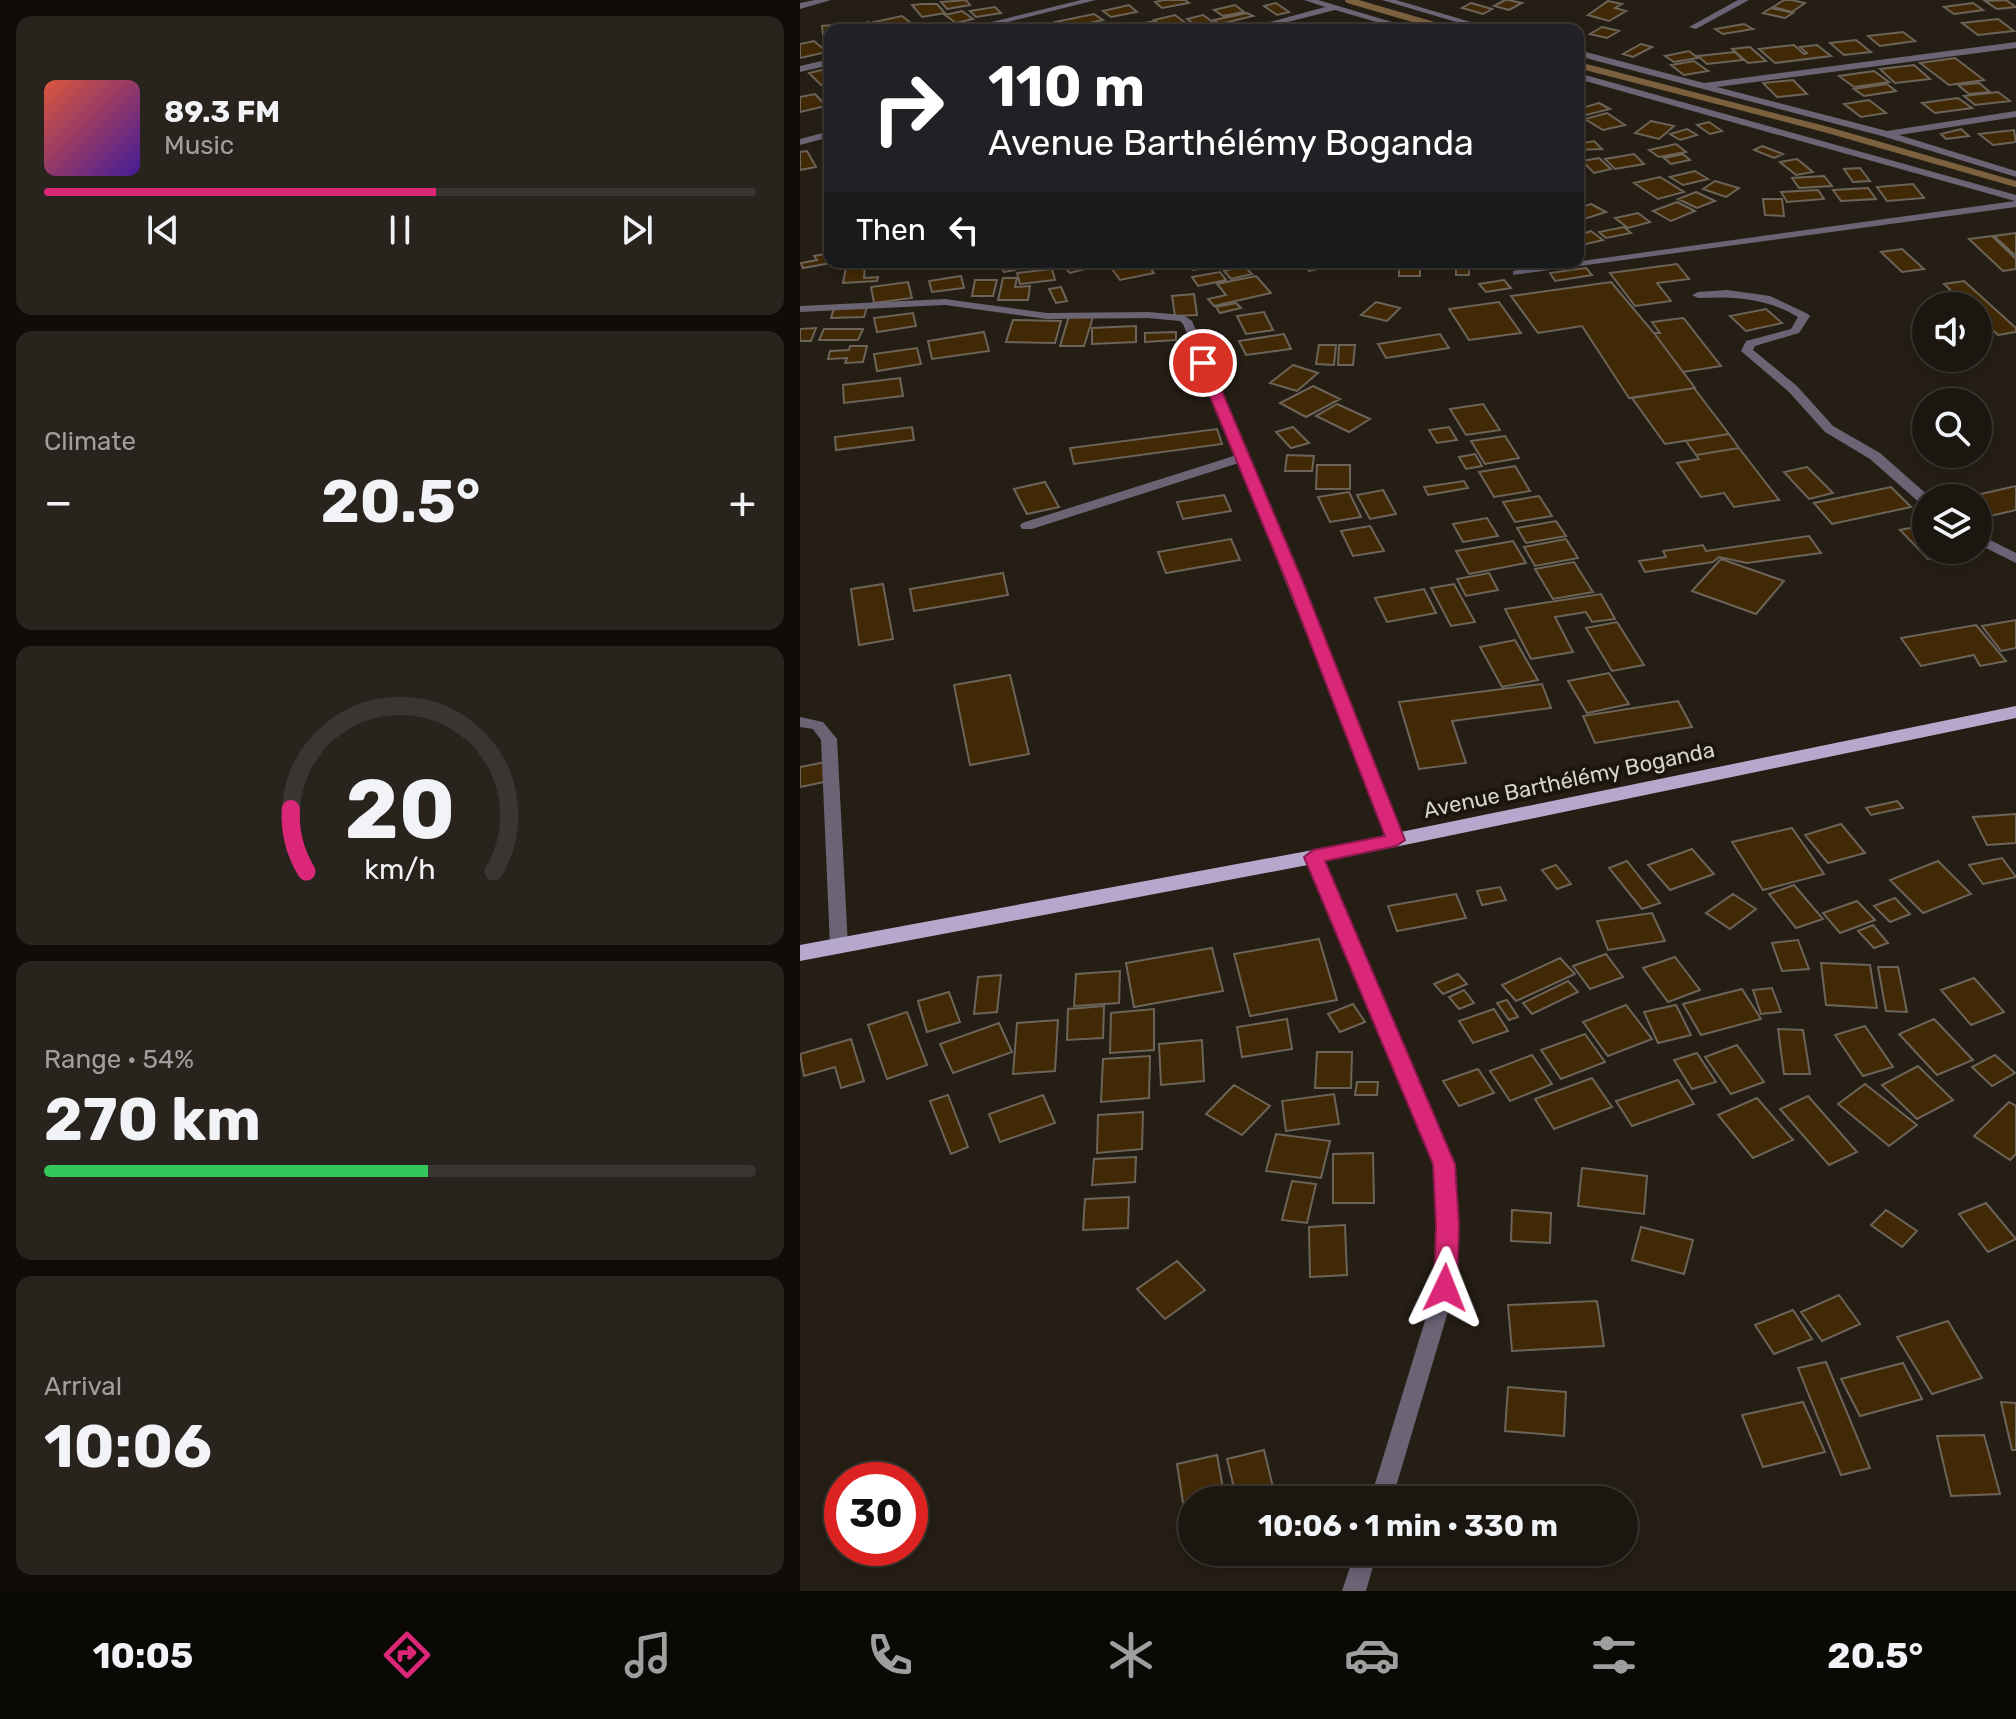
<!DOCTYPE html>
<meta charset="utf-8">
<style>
:root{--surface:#1c1610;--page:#29231e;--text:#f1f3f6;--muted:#a09f9f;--line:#3a3530;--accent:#db2777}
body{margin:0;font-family:Rubik,sans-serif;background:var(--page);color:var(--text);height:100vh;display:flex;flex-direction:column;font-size:30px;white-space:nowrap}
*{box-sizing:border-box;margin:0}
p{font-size:26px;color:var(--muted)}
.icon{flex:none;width:44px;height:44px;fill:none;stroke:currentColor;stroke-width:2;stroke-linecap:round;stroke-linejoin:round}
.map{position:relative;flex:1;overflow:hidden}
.sheet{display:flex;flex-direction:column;gap:16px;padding:16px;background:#0f0c09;width:800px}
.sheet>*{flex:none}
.guide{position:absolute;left:24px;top:24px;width:760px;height:244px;border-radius:16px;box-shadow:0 4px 12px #0003,0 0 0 2px var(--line);background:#202124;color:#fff;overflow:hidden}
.buttons{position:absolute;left:1112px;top:292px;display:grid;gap:16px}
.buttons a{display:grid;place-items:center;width:80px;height:80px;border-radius:50%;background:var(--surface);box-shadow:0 4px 12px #0003,0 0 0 2px var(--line);font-size:40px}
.speed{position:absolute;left:24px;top:1462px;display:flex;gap:16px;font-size:40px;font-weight:700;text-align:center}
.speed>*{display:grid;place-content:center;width:104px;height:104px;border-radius:50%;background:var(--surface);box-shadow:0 4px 12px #0003,0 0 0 2px var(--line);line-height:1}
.speed .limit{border:12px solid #d22;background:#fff;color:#111}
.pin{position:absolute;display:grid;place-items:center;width:68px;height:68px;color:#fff;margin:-34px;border:4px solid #fff;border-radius:50%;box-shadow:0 2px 8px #0007}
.me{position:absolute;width:88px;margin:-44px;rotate:2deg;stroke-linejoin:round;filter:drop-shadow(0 0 6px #0008)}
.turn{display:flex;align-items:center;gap:28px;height:168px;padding:0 32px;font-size:36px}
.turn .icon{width:104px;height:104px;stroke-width:2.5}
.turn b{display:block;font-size:56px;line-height:68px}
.then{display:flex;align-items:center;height:76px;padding:0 32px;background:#0003;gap:16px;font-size:30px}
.big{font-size:60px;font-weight:700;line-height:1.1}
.sheet .tile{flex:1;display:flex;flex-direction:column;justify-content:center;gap:12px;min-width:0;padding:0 28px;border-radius:16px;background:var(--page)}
.sheet .dial{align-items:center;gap:0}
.dial svg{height:208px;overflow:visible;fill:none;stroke:var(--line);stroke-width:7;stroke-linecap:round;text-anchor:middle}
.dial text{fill:var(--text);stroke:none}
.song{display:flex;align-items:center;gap:24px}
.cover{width:96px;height:96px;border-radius:12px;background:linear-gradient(135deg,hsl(10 70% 55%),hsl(260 70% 35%))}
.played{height:8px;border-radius:4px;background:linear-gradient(90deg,var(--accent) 55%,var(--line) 55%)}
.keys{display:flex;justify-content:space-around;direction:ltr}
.heat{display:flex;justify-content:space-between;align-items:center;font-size:44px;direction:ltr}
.charge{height:12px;border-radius:6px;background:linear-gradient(90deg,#34c759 54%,var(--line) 0)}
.trip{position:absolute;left:378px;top:1486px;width:460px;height:80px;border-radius:40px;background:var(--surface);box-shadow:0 4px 12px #0003,0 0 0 2px var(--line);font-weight:700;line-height:80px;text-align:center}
.tabs{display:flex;height:128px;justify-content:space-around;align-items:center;background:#0b0906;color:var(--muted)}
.tabs .icon{width:56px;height:56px}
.tabs .active{color:var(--accent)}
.tabs b{font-size:36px;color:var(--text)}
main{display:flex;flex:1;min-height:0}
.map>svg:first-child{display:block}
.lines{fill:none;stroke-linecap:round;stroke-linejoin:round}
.stream{stroke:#7c613e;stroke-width:6}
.building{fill:#422905;stroke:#6d6459;stroke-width:2}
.service{fill:#6a6475;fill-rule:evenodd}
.minor{fill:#6a6475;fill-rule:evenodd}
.primary{fill:#b5a8cc;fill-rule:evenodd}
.route{fill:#db2777;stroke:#8e194d;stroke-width:2}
.labels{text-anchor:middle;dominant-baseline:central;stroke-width:8;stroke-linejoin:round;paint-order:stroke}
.street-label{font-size:22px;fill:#d8d2cd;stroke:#1c150c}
</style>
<main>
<section class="sheet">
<div class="tile">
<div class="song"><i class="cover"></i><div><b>89.3 FM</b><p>Music</p></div></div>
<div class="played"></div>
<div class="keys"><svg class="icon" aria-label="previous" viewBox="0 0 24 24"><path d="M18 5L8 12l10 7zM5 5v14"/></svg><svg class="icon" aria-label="pause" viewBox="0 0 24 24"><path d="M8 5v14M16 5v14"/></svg><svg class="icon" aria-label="next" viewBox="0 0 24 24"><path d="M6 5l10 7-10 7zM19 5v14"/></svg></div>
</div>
<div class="tile"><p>Climate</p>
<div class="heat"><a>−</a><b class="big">20.5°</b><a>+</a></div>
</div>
<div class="tile dial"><svg viewBox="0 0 100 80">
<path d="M14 69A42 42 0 1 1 86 69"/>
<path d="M14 69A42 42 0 0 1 8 45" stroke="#db2777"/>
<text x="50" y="56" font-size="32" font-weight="700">20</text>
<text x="50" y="72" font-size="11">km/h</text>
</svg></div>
<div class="tile"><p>Range · 54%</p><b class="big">270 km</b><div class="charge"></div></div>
<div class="tile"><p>Arrival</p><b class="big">10:06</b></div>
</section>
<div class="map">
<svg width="1216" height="1591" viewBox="0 0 1216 1591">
<rect width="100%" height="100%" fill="#251e15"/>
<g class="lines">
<path class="stream" d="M548 0 651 30
M778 65 1028 130 1216 184"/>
</g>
<path class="building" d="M166 0 170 5 147 9 141 2Z
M364 0H385L389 3 362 8 355 2Z
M705 0H708L722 3 709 10 694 6Z
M984 0H991L1005 3 992 12 973 7Z
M1206 0 1216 7 1197 9 1185 1Z
M808 1 822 4 815 8 826 11 809 21 788 15Z
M476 3 489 12 477 15 464 6Z
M671 3 692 9 683 14 662 8Z
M1173 3 1183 10 1154 14 1144 7Z
M122 4H137L145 13 122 17 112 5Z
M329 5 337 12 311 17 303 11Z
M435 5 444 12 423 16 414 10Z
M195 7 201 13 176 17 170 11Z
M971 8 993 13 985 18 963 13Z
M162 11 173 19 156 23 145 15Z
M447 13 453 16 420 24 414 20Z
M294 14 303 20 263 29 255 22Z
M375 15 392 28 380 30 372 24 362 26 354 20Z
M403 15 420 27 402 30 387 19Z
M102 16 110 22 82 29 74 22Z
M1198 19 1214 31 1178 35 1162 23Z
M354 21 360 26 335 30 330 26Z
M69 22 78 29 55 30 50 26Z
M42 24 43 30H30V35H23L22 26Z
M944 24 953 29 923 34 915 29Z
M802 27 819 31 807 38 790 34Z
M1103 32 1115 41 1080 46 1068 36Z
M1056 40 1071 52 1044 55 1030 43Z
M14 41 27 52 0 58V44Z
M841 44 852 47 833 57 823 54Z
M994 45 1004 54 1007 53 1000 47 1017 45 1031 56 975 63 959 49Z
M950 47 966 61 948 63 932 49Z
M889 51 898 58 874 62 865 56Z
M935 52 943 60 907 64 898 56Z
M1155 58 1184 80 1149 85 1120 63Z
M894 61 908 71 884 75 871 65Z
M1114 65 1130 79 1095 83 1080 69Z
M30 68V83L21 85 9 73Z
M1074 71 1089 82 1054 87 1039 76Z
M993 80 1007 94 977 97 963 83Z
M1179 83 1190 92 1169 94 1158 85Z
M1087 84 1096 91 1064 96 1054 89Z
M1198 92 1210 101 1175 105 1164 96Z
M15 94 26 106 0 112V97Z
M1158 98 1172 108 1135 113 1122 103Z
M1069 100 1086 113 1061 117 1044 104Z
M799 103 810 109 778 117V109Z
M807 113 825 125 803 130 785 119Z
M851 121 874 126 859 139 835 133Z
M909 122 922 131 910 134 897 125Z
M887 129 897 135 880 140 870 134Z
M1161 129 1169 136 1146 139 1141 134Z
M1214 130 1216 142 1193 145 1179 134Z
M794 141 802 149 778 150V144Z
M876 144 886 152 859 157 849 150Z
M962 146 983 154 974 158 954 150Z
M7 151 16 167 0 170V152Z
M834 154 844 164 815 169 805 159Z
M883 154 890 160 871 164 864 158Z
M799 158 811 169 794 173 782 161Z
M997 159 1013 172 996 175 980 162Z
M1060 168 1070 181 1053 182 1044 169Z
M895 171 908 179 883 185 870 177Z
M1024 176 1032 186 999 188 992 178Z
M860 177 884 192 858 199 834 183Z
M915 181 939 188 926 197 903 189Z
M1113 184 1124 198 1087 201 1077 187Z
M1068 188 1076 199 1041 201 1033 190Z
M1018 190 1024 199 987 202 981 192Z
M896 192 915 201 897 208 878 199Z
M963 199H982L984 216 965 215Z
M877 202 895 211 871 221 853 211Z
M791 204 806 212 778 221V208Z
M838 213 850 222 828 228 815 218Z
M824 227 831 233 806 238 799 232Z
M791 231 803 240 778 246V236Z
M1216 233V256L1194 236Z
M1192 236 1216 259V269L1203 271 1169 239Z
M1102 249 1124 269 1102 272 1081 252Z
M30 253V262H36L3 268 1 263 17 260 14 256Z
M196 262H217L219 264 212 266 215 270 204 272Z
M267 262H297L301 265 270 273 261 264Z
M345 262 354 273 320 280 312 269Z
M389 262H413L416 267 393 270Z
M523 262 528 267 509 271 502 264Z
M656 262H685V267H669V275H656Z
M877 264 889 279 857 283 871 301 835 306 810 273Z
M599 265H620V276H599Z
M65 266 64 278 78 277 77 281 43 283 46 267Z
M444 266 452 274 431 279 424 271Z
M786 268 792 275 755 281 750 273Z
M252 269 255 280 220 284 217 273Z
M420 272 426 280 398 286 392 277Z
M161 276 164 288 132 292 129 281Z
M456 276 471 293 414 306 408 299 426 295 417 284Z
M203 278H217L215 287 230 286 228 300H198Z
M175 280H197L193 296H172Z
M704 280 711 288 686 292 679 284Z
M1164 281 1216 328V332L1198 335 1178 316V306H1167L1144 284Z
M108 282 112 298 74 303 71 287Z
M811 282 854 333 895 388 829 398 782 326 738 333 711 296Z
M261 287 267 301 256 303 249 289Z
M394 294 397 315 375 316 372 296Z
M576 302 600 308 587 321 561 315Z
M699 302 721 333 669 340 649 309Z
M436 303 441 308 420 313 416 307Z
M67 307 64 317 31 318 34 308Z
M966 309 982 323 946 331 930 316Z
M464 312 473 330 446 334 437 316Z
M113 313 116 326 77 332 74 318Z
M269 316 293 317 284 346H260Z
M883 318 885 320 921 366 883 372 854 333H860L852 322Z
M213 320 261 321 255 343 206 342Z
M336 326V342L292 344V328Z
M16 328 11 341H0V329Z
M24 329H63L58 340H19Z
M184 332 189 351 132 359 128 341Z
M376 332V340L345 342V333Z
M484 334 491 349 446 355 439 341Z
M640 334 649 348 586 358 578 344Z
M519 345H536L534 365 516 364Z
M539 345H555L553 365H538Z
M50 346H67L63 362 45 363 47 358 28 359 30 351 49 350Z
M117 348 121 364 77 371 74 354Z
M493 365 518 373 497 391 470 383Z
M100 378 103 396 44 403 43 385Z
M513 386 540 399 506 417 480 403Z
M894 388 929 434 865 444 832 398Z
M537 404 570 419 549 432 516 416Z
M683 404 700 430 666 435 650 409Z
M112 427 114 440 36 450 35 437Z
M493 427 509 443 491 448 476 432Z
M649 427 657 440 637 443 629 430Z
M417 429 422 444 274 464 270 448Z
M929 434 939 448 896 455 886 441Z
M705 436 719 458 685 464 671 441Z
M939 448 979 500 934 507 924 493 901 497 877 463 899 459 896 455Z
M675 454 682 466 666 469 659 457Z
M487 455 514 456 512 471H485Z
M517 465H550V489H516Z
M715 466 730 491 694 497 679 472Z
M1007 467 1033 493 1009 499 984 472Z
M664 481 668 488 628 495 624 487Z
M245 482 259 507 227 514 214 489Z
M1216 486V510L1182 518 1178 514V498H1163Z
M1091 487 1111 507 1032 524 1014 503Z
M583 490 596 514 570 519 557 495Z
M549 492 561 517 530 522 518 497Z
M424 495 431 511 383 519 377 502Z
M739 496 752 516 715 522 703 502Z
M687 518 698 536 663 542 653 524Z
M756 521 766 536 726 543 717 528Z
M1126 525V550L1160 552 1128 559 1100 530Z
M570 526 584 551 553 556 541 531Z
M1009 536 1021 553 947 563 919 557 913 562 845 572 839 561 866 557 863 551 903 545 906 551Z
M431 539 440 560 366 573 358 552Z
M766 539 778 558 735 566 724 547Z
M713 541 726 563 669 574 656 551Z
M921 559 984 581 956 614 892 591Z
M774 562 793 592 753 599 735 569Z
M203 573 208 595 114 611 110 589Z
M689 573 698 590 666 596 657 579Z
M83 584 93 639 59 645 51 589Z
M654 584 675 622 651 626 631 588Z
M624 589 636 613 587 622 575 598Z
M801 594 815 619 792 622 786 612 755 617 773 652 731 659 705 609Z
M1216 620V648L1201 651 1182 626Z
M817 622 844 665 812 671 786 628Z
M1176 625 1206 661 1180 666 1174 655 1121 666 1101 638Z
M715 640 738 680 702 687 680 647Z
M809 673 829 704 787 713 768 681Z
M210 675 229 754 170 765 154 685Z
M742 684 751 708 652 721 666 763 619 769 599 702Z
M878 701 892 727 795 743 783 716Z
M26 762 29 781 0 787V767Z
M1097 801 1103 808 1071 815 1066 808Z
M1216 814V843L1187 845 1173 817Z
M1041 824 1065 853 1028 863 1005 835Z
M992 828 1024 874 963 890 932 842Z
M892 849 914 874 870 890 848 865Z
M1202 858 1216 877 1183 884 1169 865Z
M827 861 860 903 842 909 809 868Z
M1138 861 1171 894 1123 913 1090 880Z
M756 865 771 884 757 889 742 870Z
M994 885 1023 919 996 928 969 894Z
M700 887 706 900 682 905 677 891Z
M656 894 666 918 597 931 588 906Z
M933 894 956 909 930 929 906 913Z
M1095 898 1110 914 1090 922 1074 906Z
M1057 901 1075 920 1040 933 1023 913Z
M852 913 865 941 808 950 797 921Z
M1073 925 1088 943 1074 948 1058 931Z
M519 939 537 1000 450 1016 434 954Z
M998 940 1009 969 982 971 972 943Z
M412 948 423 991 334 1007 326 963Z
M806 954 823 977 790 989 773 966Z
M875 957 900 990 868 1002 843 968Z
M760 958 775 974 716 1001 702 985Z
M1021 963 1070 965 1077 1008 1026 1005Z
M1078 967H1098L1107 1012 1086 1011Z
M320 971 319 1003 274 1006 276 974Z
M658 974 667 984 643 994 634 984Z
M201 975 197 1012 174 1014 178 977Z
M1174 978 1204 1012 1171 1025 1141 990Z
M768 981 778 992 732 1014 723 1003Z
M972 988 981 1012 961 1014 953 990Z
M942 989 961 1019 901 1035 883 1004Z
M664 990 674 1003 659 1009 649 997Z
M149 992 160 1022 127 1032 118 1001Z
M707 1000 718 1017 709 1020 697 1003Z
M553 1004 565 1022 540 1032 528 1014Z
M826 1005 852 1039 808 1056 783 1022Z
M876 1005 891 1035 858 1043 844 1012Z
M304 1006 303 1038 267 1040 268 1009Z
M354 1009V1050L310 1053 311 1013Z
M694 1009 708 1031 673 1043 659 1021Z
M107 1012 127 1065 87 1079 68 1025Z
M487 1019 492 1049 442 1057 437 1027Z
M1134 1019 1173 1060 1137 1075 1099 1034Z
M258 1020 255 1071 213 1074 217 1023Z
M199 1023 212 1052 153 1073 140 1044Z
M1065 1026 1093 1067 1063 1076 1035 1035Z
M978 1029 1003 1030 1010 1074H984Z
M785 1034 805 1062 761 1079 741 1050Z
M51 1039 64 1081 41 1088 35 1067 4 1076 0 1054Z
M402 1040 404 1081 361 1085 359 1044Z
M937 1045 964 1082 931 1094 905 1057Z
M517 1052H552L551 1088H515Z
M897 1053 916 1082 892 1089 874 1060Z
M732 1055 752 1084 710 1101 690 1071Z
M1195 1055 1215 1073 1192 1086 1172 1067Z
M350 1056 349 1098 301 1102 303 1059Z
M1118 1066 1153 1100 1117 1119 1082 1085Z
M678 1069 694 1093 659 1106 643 1081Z
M792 1078 812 1107 754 1129 735 1099Z
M878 1080 894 1104 832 1126 816 1101Z
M557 1082H578L577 1095H555Z
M1065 1084 1117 1125 1089 1146 1038 1104Z
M434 1085 470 1106 442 1135 406 1114Z
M534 1094 539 1124 486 1131 482 1101Z
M148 1095 168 1147 151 1154 130 1101Z
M243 1095 255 1123 200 1142 189 1114Z
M1008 1096 1057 1152 1029 1165 980 1109Z
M957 1098 993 1140 953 1158 918 1115Z
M1209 1102 1216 1106V1154L1210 1160 1174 1136Z
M343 1112 342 1149 297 1153 298 1115Z
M476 1134 530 1141 521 1178 466 1171Z
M573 1153 574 1203H533V1154Z
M336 1157 335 1182 292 1185 294 1159Z
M782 1168 847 1176 844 1214 778 1206Z
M492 1181 516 1184 507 1223 482 1220Z
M329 1197 328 1228 283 1230 285 1199Z
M1186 1203 1216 1239 1188 1252 1159 1214Z
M712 1210 751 1213 750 1243 711 1241Z
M1086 1210 1117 1231 1102 1247 1071 1225Z
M545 1225 547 1275 510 1277 509 1227Z
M841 1227 893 1240 884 1274 832 1260Z
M377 1261 405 1290 365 1319 337 1289Z
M1039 1295 1060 1324 1022 1341 1001 1312Z
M797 1301 804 1346 712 1351 708 1305Z
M993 1310 1012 1339 974 1354 955 1325Z
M1148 1321 1182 1378 1132 1394 1097 1337Z
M1026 1362 1070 1468 1041 1475 998 1368Z
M1103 1363 1122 1399 1060 1416 1041 1379Z
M708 1387 766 1392 764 1436 705 1431Z
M1003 1402 1025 1452 963 1467 942 1415Z
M1201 1402 1216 1403V1450H1212Z
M1184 1435 1200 1494 1151 1496 1137 1436Z
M464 1450 476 1500H437L427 1459Z
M417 1455 425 1500H392V1552H402L391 1554 377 1464Z"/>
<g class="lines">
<path class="service" d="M927 290 970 296 1008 314 1010 316 999 333 955 346 953 350 997 386 1033 426 1080 453 1131 498H1126V505L1121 504 1070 459 1025 432 989 392 941 351 946 341 991 329 998 317C966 298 934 296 898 298L892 295 898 292Z
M440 454 446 458 445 461 232 529H222L220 526 222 523Z
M1178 534 1216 553V563L1178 544Z"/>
<path class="minor" d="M15 0H31L0 9V3Z
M281 0H296L176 30H160Z
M504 0H518L619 30H604L535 10 456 30H440L525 7Z
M582 0H596L698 30H683Z
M938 0H949L896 29 889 27Z
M1216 42V48L917 87 1087 131 1216 111V117L1099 135 1216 171V177L1082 136 778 56V50L904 83Z
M30 59V65L0 72V66Z
M778 73 1216 195V207L713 275V271L717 270 1215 201 778 79Z
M30 131V137L0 145V139Z
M145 299 247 313 348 312 383 315 392 321 604 840 602 844H590L588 840 383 324 380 321 348 318 247 319 145 305 0 312V306Z
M0 717 23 722 37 739 48 946 45 950H33L30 946 21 740 13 729 0 727Z
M513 851 521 857 654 1164 658 1225 655 1288 592 1500H570L635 1288 638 1225 634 1164 505 857Z
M555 1552H577L566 1591H542Z"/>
<path class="primary" d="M1216 706V718L513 864 0 961V945L513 850Z"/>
</g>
<path class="route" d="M403 359 410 363 502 580 605 840 596 846 525 861 655 1164 659 1225 657 1288 653 1295 645 1298 637 1295 634 1288 636 1225 633 1164 504 857 513 850 585 836 486 580 396 363Z"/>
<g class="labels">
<g class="street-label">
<text transform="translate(769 780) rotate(-12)">Avenue Barthélémy Boganda</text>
</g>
</g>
</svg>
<div class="buttons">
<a><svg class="icon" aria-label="sound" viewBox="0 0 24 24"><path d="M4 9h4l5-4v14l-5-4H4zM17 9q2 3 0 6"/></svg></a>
<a><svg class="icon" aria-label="search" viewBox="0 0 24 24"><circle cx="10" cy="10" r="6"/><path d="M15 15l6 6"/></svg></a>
<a><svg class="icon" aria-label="layers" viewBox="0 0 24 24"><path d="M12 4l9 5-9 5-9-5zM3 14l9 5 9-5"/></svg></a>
</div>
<div class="speed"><div class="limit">30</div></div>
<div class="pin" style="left:403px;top:363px;background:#d93025"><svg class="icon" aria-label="arrive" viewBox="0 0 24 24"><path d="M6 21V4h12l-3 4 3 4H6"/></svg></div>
<svg class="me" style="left:645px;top:1288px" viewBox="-20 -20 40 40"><path d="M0-17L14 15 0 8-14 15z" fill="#db2777" stroke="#fff" stroke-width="4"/></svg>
<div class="trip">10:06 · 1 min · 330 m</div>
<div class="guide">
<div class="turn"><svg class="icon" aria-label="right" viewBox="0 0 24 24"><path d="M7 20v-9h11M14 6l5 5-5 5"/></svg><div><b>110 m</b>Avenue Barthélémy Boganda</div></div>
<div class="then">Then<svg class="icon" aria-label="left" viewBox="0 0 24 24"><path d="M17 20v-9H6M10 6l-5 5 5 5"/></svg></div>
</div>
</div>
</main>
<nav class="tabs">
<b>10:05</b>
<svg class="icon active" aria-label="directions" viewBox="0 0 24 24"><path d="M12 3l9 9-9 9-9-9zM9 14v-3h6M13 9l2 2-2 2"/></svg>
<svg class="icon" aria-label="music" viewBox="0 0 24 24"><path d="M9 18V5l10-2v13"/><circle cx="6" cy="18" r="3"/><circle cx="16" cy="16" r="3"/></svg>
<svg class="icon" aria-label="phone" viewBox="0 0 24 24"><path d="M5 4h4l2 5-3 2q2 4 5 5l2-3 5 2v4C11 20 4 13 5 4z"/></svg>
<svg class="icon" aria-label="climate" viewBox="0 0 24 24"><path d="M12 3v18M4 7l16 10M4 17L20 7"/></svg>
<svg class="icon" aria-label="car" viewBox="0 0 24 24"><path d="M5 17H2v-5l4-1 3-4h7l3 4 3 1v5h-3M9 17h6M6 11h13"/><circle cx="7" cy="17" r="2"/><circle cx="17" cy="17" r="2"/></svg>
<svg class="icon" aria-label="filters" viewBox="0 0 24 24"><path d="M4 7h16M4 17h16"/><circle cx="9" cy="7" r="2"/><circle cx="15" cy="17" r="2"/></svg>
<b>20.5°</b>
</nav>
